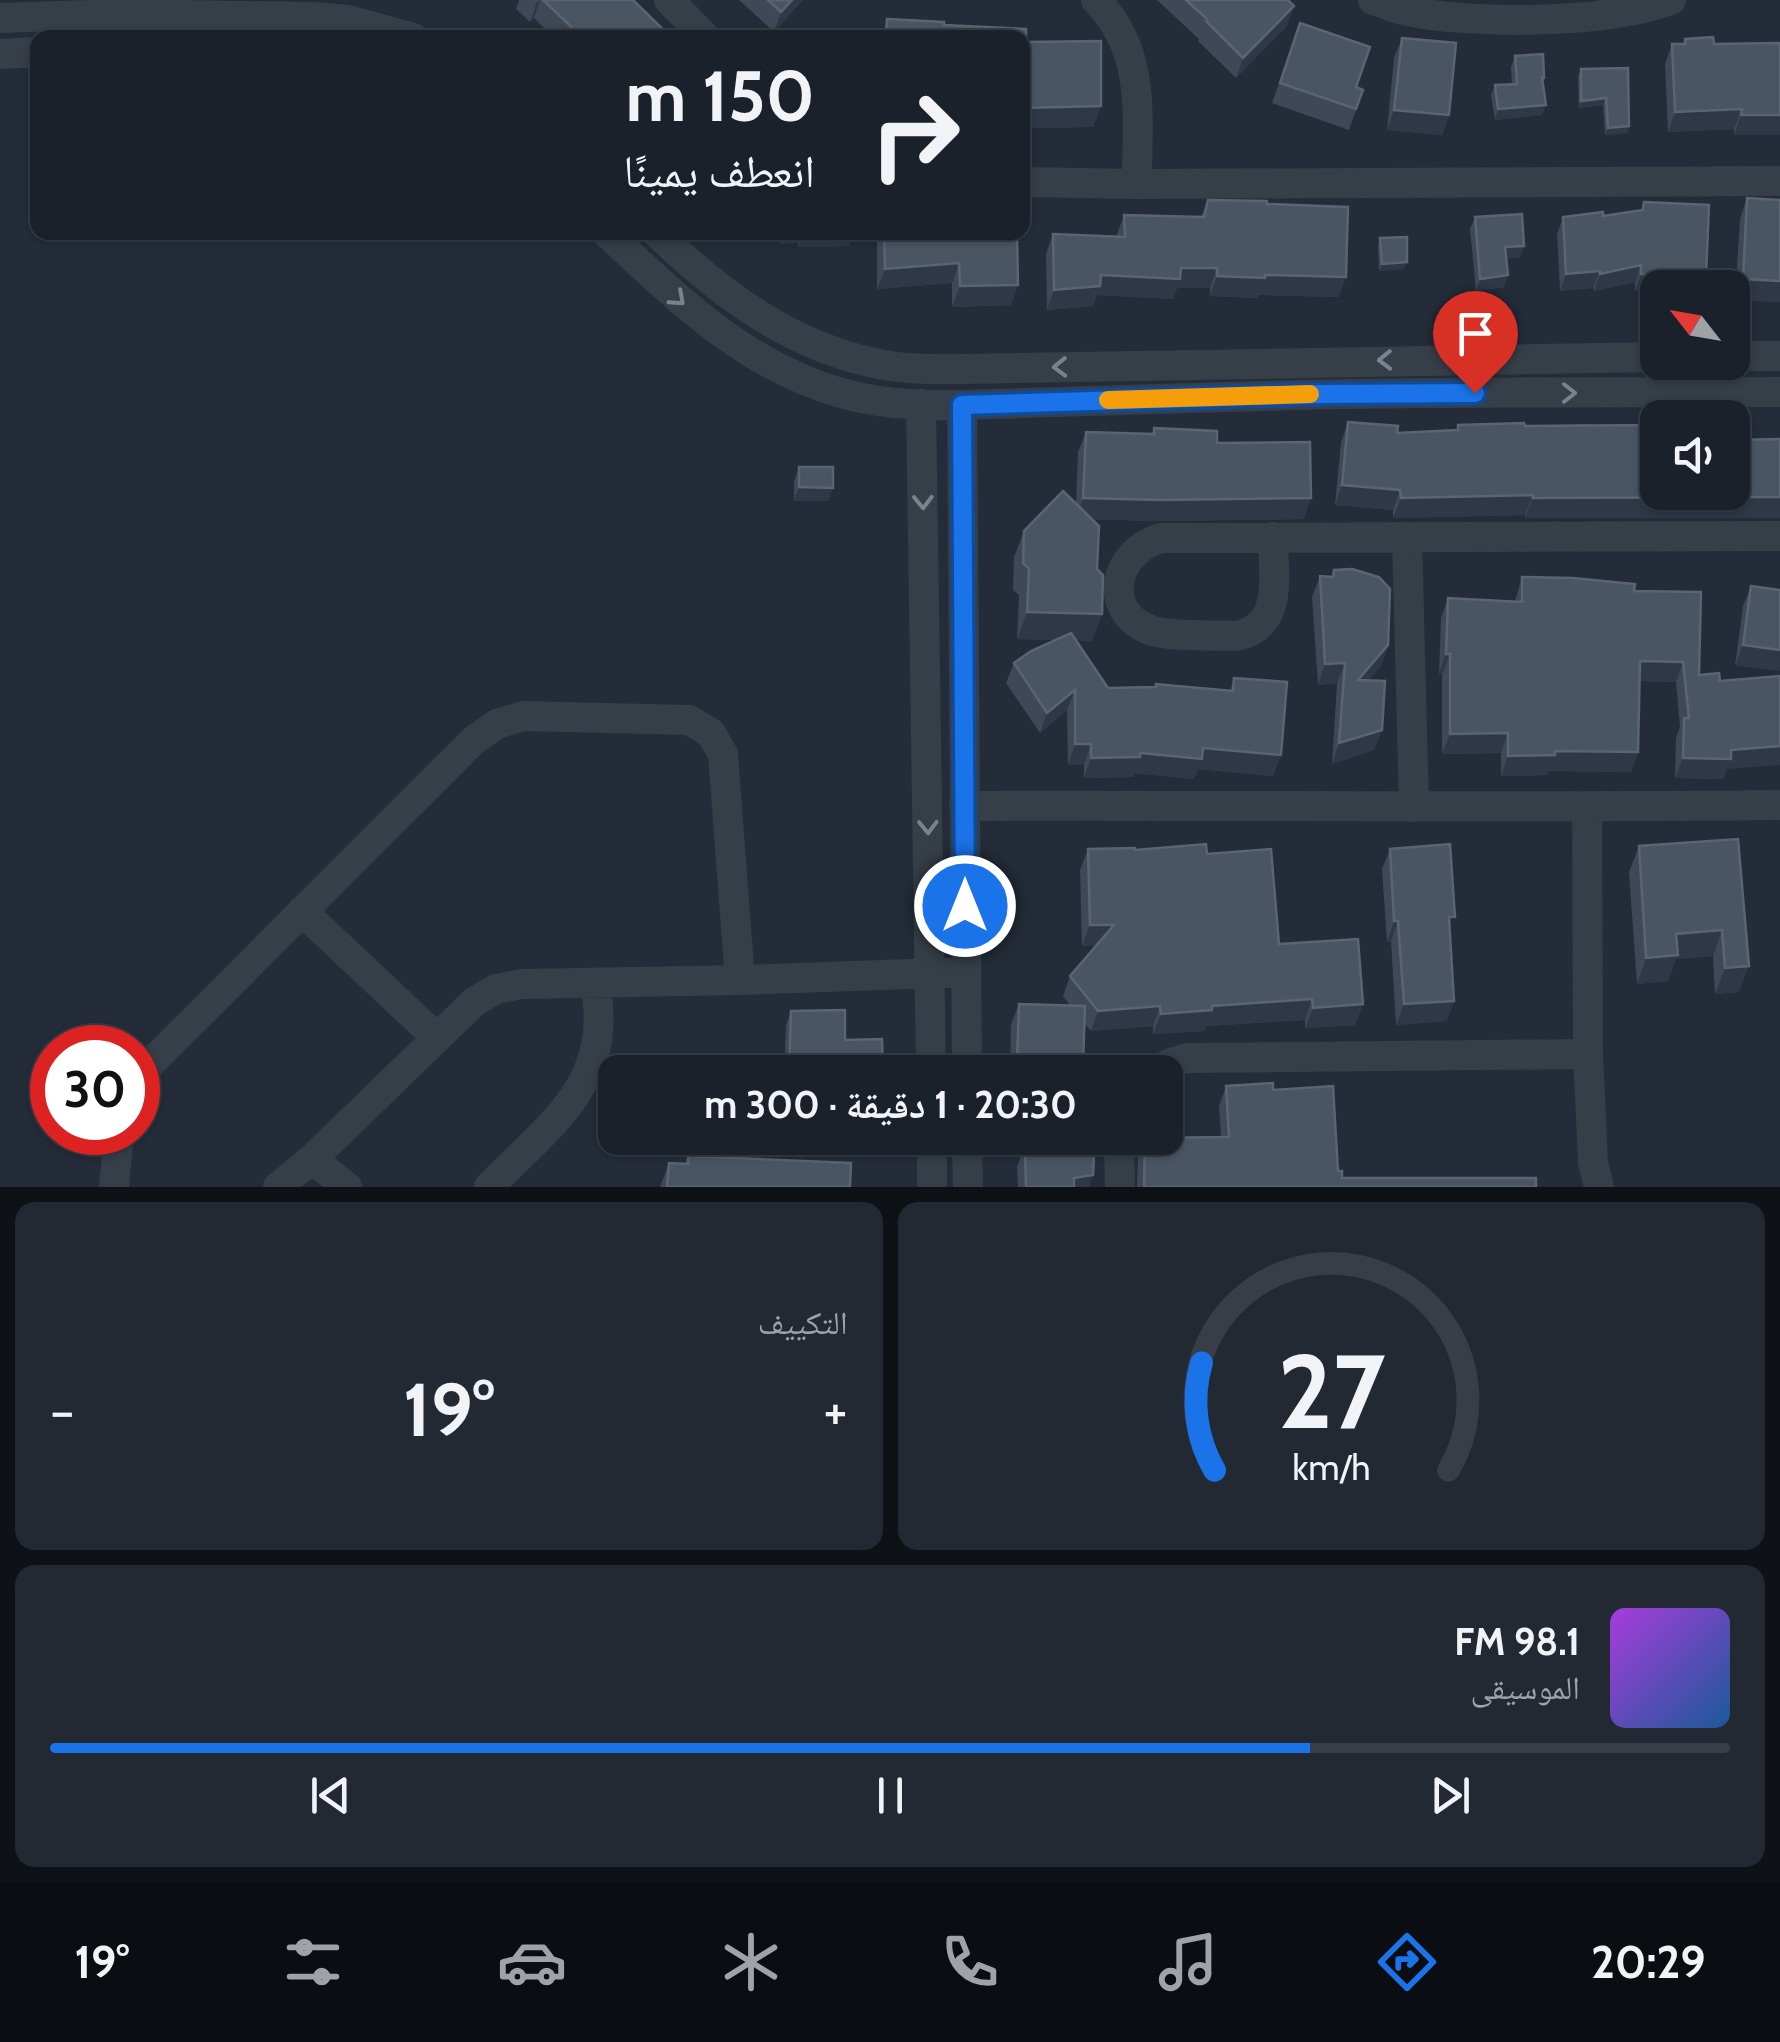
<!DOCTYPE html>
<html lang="ar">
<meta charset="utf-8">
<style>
:root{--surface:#1a212a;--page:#232932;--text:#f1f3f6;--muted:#9fa3a8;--line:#383e47;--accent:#1a73e8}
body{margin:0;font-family:Cabin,"Noto Naskh Arabic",sans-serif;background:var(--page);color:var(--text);direction:rtl;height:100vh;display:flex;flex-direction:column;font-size:38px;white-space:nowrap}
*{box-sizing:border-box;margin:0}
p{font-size:32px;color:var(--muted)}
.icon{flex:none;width:55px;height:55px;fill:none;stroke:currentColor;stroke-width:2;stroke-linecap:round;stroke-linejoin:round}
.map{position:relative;height:1187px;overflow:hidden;direction:ltr}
.sheet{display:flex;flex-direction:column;gap:15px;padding:15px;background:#0e1217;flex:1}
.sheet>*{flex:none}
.banner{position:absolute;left:30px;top:30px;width:1000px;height:210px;border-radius:20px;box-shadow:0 2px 8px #0004,0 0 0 2px var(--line);direction:rtl;background:#1a212a;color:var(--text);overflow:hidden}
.needle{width:65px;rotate:301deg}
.controls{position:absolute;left:1640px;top:270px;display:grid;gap:20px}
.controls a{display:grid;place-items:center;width:110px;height:110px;border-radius:20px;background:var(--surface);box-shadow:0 2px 8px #0004,0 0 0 2px var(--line);font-size:50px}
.speed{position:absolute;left:30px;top:1025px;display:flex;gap:20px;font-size:50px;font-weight:700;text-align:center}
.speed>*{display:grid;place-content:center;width:130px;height:130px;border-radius:50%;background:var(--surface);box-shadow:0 2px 8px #0004,0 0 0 2px var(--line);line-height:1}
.speed .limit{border:15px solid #d22;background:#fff;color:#111}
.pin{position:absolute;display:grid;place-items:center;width:85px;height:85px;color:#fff;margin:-102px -42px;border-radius:50% 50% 50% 0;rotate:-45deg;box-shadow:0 0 10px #0007}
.pin .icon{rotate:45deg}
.me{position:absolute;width:110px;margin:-55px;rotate:0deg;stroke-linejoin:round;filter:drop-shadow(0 0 8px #0008)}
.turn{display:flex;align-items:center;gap:35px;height:210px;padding:0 50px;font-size:45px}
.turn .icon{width:130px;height:130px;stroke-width:2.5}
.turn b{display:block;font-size:70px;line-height:85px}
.big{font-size:75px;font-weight:800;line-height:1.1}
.sheet .widget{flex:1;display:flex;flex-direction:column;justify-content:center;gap:15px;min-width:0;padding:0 35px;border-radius:20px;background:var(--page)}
.sheet .dial{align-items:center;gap:0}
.dial svg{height:260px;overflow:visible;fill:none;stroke:var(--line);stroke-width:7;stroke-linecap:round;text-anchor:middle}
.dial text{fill:var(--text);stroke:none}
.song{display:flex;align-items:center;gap:30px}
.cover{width:120px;height:120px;border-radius:15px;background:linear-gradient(135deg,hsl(280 70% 55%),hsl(210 70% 35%))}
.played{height:10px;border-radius:5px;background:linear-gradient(90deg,var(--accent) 75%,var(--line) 75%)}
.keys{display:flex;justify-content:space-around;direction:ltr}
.heat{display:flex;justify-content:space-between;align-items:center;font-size:55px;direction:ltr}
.sheet .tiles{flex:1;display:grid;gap:15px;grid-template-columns:1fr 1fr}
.widget:last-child{grid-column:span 2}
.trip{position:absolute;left:598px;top:1055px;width:585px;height:100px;border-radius:20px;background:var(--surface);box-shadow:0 2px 8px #0004,0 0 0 2px var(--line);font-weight:800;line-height:100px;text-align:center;direction:rtl}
.dock{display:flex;height:160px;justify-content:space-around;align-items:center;background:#0a0d11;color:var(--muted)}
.dock .icon{width:70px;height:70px}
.dock .on{color:var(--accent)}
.dock b{font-size:45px;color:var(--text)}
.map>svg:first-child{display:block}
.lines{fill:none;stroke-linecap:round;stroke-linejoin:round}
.minor{stroke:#363e48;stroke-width:30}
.wall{fill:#3e4857}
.shaded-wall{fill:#2e3846}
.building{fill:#4a5563;stroke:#5a6472;stroke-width:2.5}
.oneway{stroke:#7a828d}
.route-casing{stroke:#114b97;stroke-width:25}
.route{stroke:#1a73e8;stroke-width:18}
.slow{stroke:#f59e0b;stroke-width:18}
</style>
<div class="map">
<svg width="1780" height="1187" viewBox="0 0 1780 1187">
<rect width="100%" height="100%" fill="#232c38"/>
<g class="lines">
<path class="minor" d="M669 0 706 38
M1096 0C1147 52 1137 116 1137 184
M1373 0C1383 3 1393 7 1403 10 1469 25 1607 24 1671 0
M0 18 119 14 312 17 348 20 413 38
M0 54 38 52
M1022 182 1137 184 1780 181
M606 232C678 299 744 365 841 393 900 410 962 405 1022 403 1090 401 1158 399 1226 397 1411 391 1596 393 1780 392
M656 232C719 293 791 347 879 364 907 370 936 369 964 369L1658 357
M1732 356H1780
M921 404 931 1072
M962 405 967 1072
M1273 537C1273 575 1285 625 1237 636 1214 635 1170 637 1150 630 1101 611 1113 552 1161 538L1780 536
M1407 537 1414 807
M964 806C1236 805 1508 808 1780 805
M1587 807 1588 1054 1593 1162 1599 1187
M302 911 437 1038
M1155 1072 1168 1064 1187 1058 1588 1054
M138 1076 474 740 497 724 523 716 689 720 711 733 723 754 740 980
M932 1138V1187
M967 1138 968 1187
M1119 1138 1120 1187
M312 1159 347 1187
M114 1187 119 1132
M278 1187 312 1159 474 1002 496 989 522 984 740 980 966 972
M489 1187C551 1123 615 1083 595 984"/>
</g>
<path class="wall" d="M519 0H633L672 38H554L534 18 530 22 516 9Z
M739 0H803L774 32Z
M1157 0H1288L1287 26 1236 78 1198 41 1199 39Z
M887 19 944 22V25L1026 29V42L1101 41V106L1093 127 1022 128V38H881Z
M1300 23 1356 87 1363 90 1349 130 1272 103Z
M1402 38 1449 115 1442 135 1387 130 1394 58Z
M1685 39 1714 44 1780 43 1734 135V129L1668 132 1665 64 1672 44H1683Z
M1515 56 1544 78 1542 115 1495 120 1491 95 1495 85 1512 84 1511 67Z
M1581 69 1629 126 1627 133 1605 135 1603 105 1579 108 1578 76Z
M1747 198 1780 200V302L1735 300 1740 219Z
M1208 200 1267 204 1339 297 1259 295 1257 298 1210 296V288H1177L1173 299 1097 295 1093 306 1047 310 1046 254 1053 234 1116 237 1124 215 1201 217Z
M1644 202 1709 205 1635 291V282L1594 291 1593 288 1560 291 1557 234 1563 217 1603 216 1640 211Z
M1475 217 1524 246 1520 258H1506L1504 287 1476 291 1470 229Z
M779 232H854L849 246 798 247V243L780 244Z
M877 232H1017L1018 285 1011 305 952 307V283L877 289Z
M1380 238 1404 269 1379 271 1378 245Z
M1348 422 1397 433 1456 430 1458 425 1525 426 1590 424 1525 518V515L1393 518V510L1335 505 1341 442Z
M1154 428 1217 443 1304 519 1153 521 1091 519 1102 614 1092 641 1076 640 1108 688 1230 691 1234 678 1281 755 1273 776 1198 769 1194 779 1134 773 1133 777 1084 778V764L1068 765 1067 710 1040 733 1006 683 1014 663 1056 640 1017 639 1019 595 1013 590 1014 557 1024 531 1076 505 1078 452 1086 432 1152 434Z
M799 467 833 488 828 501H794V481Z
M1334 570 1388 645 1381 666 1368 680 1382 730 1374 750 1332 764 1337 683 1318 685 1312 597 1320 576 1331 577Z
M1522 577 1634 591 1699 675 1727 769 1723 779 1675 778 1676 738 1680 727 1676 682 1640 681 1638 752 1631 772 1549 771 1547 775 1501 776V753L1442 754V674H1439L1441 618 1448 598 1515 601Z
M1751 586 1780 590 1735 666 1743 606Z
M1738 839 1739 992 1715 994 1713 956 1676 959 1668 981 1637 984 1629 872 1639 846Z
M1088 849 1207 854 1279 944 1363 1004 1355 1025 1305 1028V1020L1206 1026 1205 1031 1153 1034V1026L1091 1031 1084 1023 1080 1072H1010L1011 1024 1019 1004 1070 1005 1063 996 1070 976 1096 945 1082 946 1080 870Z
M1390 849 1450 930 1447 1021 1396 1025 1391 941 1387 942 1382 869Z
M791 1011 845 1040 883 1072H784L786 1025Z
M1226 1086 1273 1090 1342 1178 1536 1187H1137L1138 1157 1145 1138 1221 1137 1219 1106Z
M1025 1146 1089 1187H1018L1017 1167Z
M688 1156 850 1187H660L669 1163 685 1164Z"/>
<path class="shaded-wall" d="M540 0 534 18 530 22 537 2Z
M792 0H803L774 32 781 12Z
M1294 6 1287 26 1236 78 1243 58Z
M1606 98 1603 105 1579 108 1581 101Z
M1546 105 1542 115 1495 120 1498 109Z
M1101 106 1093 127 1022 128V108Z
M1742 109 1734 129 1668 132 1675 112Z
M1394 110 1449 115 1442 135 1387 130Z
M1741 115H1780V135H1734Z
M1629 126 1627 133 1605 135 1608 128Z
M784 232H802L798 243 780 244Z
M804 232H854L849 246 798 247Z
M1524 246 1520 258 1501 259 1505 247Z
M1407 262 1404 269 1379 271 1382 264Z
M959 263 952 283 877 289 885 269Z
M1641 265 1635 282 1594 291 1600 274Z
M1181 268H1217L1210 288H1177L1173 299 1097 295 1093 306 1047 310 1054 290 1101 275Z
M1600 271 1593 288 1560 291 1566 274Z
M1641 274 1706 276 1702 288H1658V292L1635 291Z
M1265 275 1346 277 1339 297 1259 295 1257 298 1210 296 1217 276Z
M1508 275 1504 287 1476 291 1480 279Z
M1743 279 1780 281V302L1735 300Z
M1018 285 1011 305 952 307 960 286Z
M1342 485 1400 490 1393 510 1335 505Z
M799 487 833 488 828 501H794Z
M1533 495 1525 515 1393 518 1401 498Z
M1780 497V518H1525L1533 498Z
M1083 498H1311L1304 519 1153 521 1076 519Z
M1027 612 1102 614 1092 641 1017 639Z
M1388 645 1381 666 1351 700 1358 680Z
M1743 645 1780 650V671L1735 666Z
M1446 654H1450L1442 674H1439Z
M1640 661 1683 662 1676 682 1633 681Z
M1345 663 1337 683 1318 685 1325 664Z
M1075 690 1067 710 1040 733 1047 713Z
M1382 730 1374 750 1332 764 1339 743Z
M1508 733 1501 753 1442 754 1450 734Z
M1075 744H1091L1084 764 1068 765Z
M1780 746V765L1727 769 1723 779 1675 778 1683 758 1731 750Z
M1203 748 1281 755 1273 776 1198 769 1194 779 1134 773 1133 777 1084 778 1091 758Z
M1555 751 1638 752 1631 772 1549 771 1547 775 1501 776 1508 756Z
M1394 921H1398L1391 941 1387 942Z
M1090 925H1114L1106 945 1082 946Z
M1722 930 1713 956 1676 959 1668 981 1637 984 1646 958 1676 934Z
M1749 966 1739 992 1715 994 1725 968Z
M1312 999 1305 1020 1206 1026 1205 1031 1153 1034 1161 1014 1212 1006Z
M1454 1001 1447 1021 1396 1025 1404 1004Z
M1363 1004 1355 1025 1305 1028 1313 1008Z
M1160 1006 1153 1026 1091 1031 1098 1011Z
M1017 1063 1083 1064 1080 1072H1013Z
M1093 1175 1089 1187H1071L1074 1178Z"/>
<path class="building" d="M543 0H633L672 38H583Z
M768 0H792L781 12Z
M1186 0H1288L1294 6 1243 58 1206 21 1207 19Z
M887 19 944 22V25L1026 29V42L1101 41V106L1022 108V38H886Z
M1300 23 1370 47 1356 87 1363 90 1356 109 1280 83Z
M1713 37 1714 44 1780 43V115H1741L1742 109 1675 112 1672 44H1685V39Z
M1402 38 1456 43 1449 115 1394 110Z
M1543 54 1544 78H1542L1546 105 1498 109 1495 85 1517 84 1515 56Z
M1628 68 1629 126 1608 128 1606 98 1581 101V69Z
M1747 198 1780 200V281L1743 279Z
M1208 200 1267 201V204L1348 207 1346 277 1265 275V278L1217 276V268H1181L1180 279 1101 275 1100 286 1054 290 1053 234 1125 237 1124 215 1204 217Z
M1644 202 1709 205 1706 276 1641 274V265L1600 274V271L1566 274 1563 217 1603 212V216L1643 210Z
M1522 214 1524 246 1505 247 1508 275 1480 279 1475 217Z
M884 232H1017L1018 285 960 286 959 263 885 269Z
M1407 237V262L1382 264 1380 238Z
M1348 422 1398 426 1397 433 1458 430V425L1524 423 1525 426 1658 425V492H1732V424H1734V440L1780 439V497L1533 498V495L1401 498 1400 490 1342 485Z
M1154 428 1217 431V443L1310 442 1311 498 1161 500 1083 498 1086 432 1154 434Z
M799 467H833V488L799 487Z
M1063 491 1099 526 1097 569 1103 575 1102 614 1027 612 1029 569 1023 563 1024 531Z
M1352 569 1379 577 1390 589 1388 645 1358 680 1385 681 1382 730 1339 743 1345 663 1325 664 1320 576 1333 577 1334 570Z
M1522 577 1573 578 1635 584 1634 591 1701 592 1699 675 1719 673 1720 681 1780 676V746L1731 750V759L1683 758 1684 718H1689L1683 662 1640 661 1638 752 1555 751V755L1508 756V733L1450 734V654H1446L1448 598 1522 602Z
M1751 586 1780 590V650L1743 645Z
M1071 633 1108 688 1156 687V684L1233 691 1234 678 1287 682 1281 755 1203 748 1202 759 1140 753V757L1091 758V744H1075V690L1047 713 1014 663 1031 651Z
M1738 839 1749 966 1725 968 1722 930 1676 934 1678 955 1646 958 1639 846Z
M1206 844 1207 854 1271 849 1279 944 1358 939 1363 1004 1313 1008 1312 999 1212 1006V1010L1161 1014 1160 1006 1098 1011 1070 976 1114 925H1090L1088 849 1135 848V850Z
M1450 844 1455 917H1449L1454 1001 1404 1004 1398 921H1394L1390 849Z
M1019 1004 1085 1006 1083 1064 1017 1063Z
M845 1010V1040L882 1039 883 1072H789L791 1011Z
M1273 1083V1090L1333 1086 1338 1171H1342V1178H1536V1187H1144L1145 1138 1229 1137 1226 1086Z
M1082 1138H1095L1093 1175 1074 1178V1187H1026L1025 1146Z
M688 1156 851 1163 850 1187H667L669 1163 688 1164Z"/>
<defs><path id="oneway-chevron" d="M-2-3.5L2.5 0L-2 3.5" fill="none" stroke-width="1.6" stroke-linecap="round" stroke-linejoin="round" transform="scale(2.5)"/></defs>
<g class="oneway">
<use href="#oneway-chevron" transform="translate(678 299) rotate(42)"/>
<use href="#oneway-chevron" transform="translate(1385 360) rotate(179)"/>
<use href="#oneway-chevron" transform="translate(1060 367) rotate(179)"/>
<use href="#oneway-chevron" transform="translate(1569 393)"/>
<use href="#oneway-chevron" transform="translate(923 502) rotate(89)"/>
<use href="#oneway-chevron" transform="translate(928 827) rotate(89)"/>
</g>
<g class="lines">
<defs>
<path id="route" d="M965 906 962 405 1323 394 1475 393"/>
</defs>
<use href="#route" class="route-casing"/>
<use href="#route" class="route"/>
<path class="slow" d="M1108 400 1310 394"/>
</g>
</svg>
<div class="controls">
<a><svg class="needle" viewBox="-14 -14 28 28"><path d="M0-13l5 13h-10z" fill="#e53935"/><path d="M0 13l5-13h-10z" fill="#9fa3a8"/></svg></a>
<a><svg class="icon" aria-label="sound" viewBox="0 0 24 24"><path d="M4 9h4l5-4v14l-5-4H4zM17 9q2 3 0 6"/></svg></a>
</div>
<div class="speed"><div class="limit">30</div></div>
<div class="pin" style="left:1475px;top:393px;background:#d93025"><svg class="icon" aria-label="arrive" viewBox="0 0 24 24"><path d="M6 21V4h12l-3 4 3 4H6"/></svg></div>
<svg class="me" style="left:965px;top:906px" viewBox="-20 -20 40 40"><circle r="17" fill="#1a73e8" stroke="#fff" stroke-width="3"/><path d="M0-11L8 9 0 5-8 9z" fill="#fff"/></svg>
<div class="trip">20:30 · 1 دقيقة · 300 m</div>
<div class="banner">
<div class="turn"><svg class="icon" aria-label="right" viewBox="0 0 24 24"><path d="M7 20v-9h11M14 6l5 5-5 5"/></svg><div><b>150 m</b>انعطف يمينًا</div></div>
</div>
</div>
<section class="sheet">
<div class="tiles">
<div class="widget dial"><svg viewBox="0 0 100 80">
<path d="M14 69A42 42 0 1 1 86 69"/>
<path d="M14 69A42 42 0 0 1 10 36" stroke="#1a73e8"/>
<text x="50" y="56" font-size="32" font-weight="700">27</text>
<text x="50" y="72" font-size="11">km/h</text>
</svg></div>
<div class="widget"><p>التكييف</p>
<div class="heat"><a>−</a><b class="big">19°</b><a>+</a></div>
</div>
<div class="widget">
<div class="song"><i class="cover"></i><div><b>98.1 FM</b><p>الموسيقى</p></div></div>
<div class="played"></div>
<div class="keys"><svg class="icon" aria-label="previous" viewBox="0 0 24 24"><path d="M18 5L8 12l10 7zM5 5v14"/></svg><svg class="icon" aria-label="pause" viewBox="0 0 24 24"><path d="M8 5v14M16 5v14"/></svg><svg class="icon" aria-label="next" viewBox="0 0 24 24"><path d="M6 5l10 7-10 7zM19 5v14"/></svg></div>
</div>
</div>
</section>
<nav class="dock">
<b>20:29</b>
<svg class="icon on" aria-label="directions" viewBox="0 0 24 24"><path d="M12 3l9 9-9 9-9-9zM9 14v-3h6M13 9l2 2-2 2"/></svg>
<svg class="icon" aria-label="music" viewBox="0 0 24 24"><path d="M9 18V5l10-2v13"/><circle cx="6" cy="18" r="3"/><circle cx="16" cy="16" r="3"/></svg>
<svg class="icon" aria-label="phone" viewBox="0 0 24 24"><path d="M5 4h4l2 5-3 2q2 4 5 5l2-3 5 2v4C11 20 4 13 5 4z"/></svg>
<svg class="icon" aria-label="climate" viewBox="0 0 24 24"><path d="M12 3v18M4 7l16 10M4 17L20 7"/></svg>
<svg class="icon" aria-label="car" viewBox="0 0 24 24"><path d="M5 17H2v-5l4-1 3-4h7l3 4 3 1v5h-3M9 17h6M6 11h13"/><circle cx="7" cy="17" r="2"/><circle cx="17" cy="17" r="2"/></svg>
<svg class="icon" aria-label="filters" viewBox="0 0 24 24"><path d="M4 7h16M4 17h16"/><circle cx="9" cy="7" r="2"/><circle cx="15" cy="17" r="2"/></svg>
<b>19°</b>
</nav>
